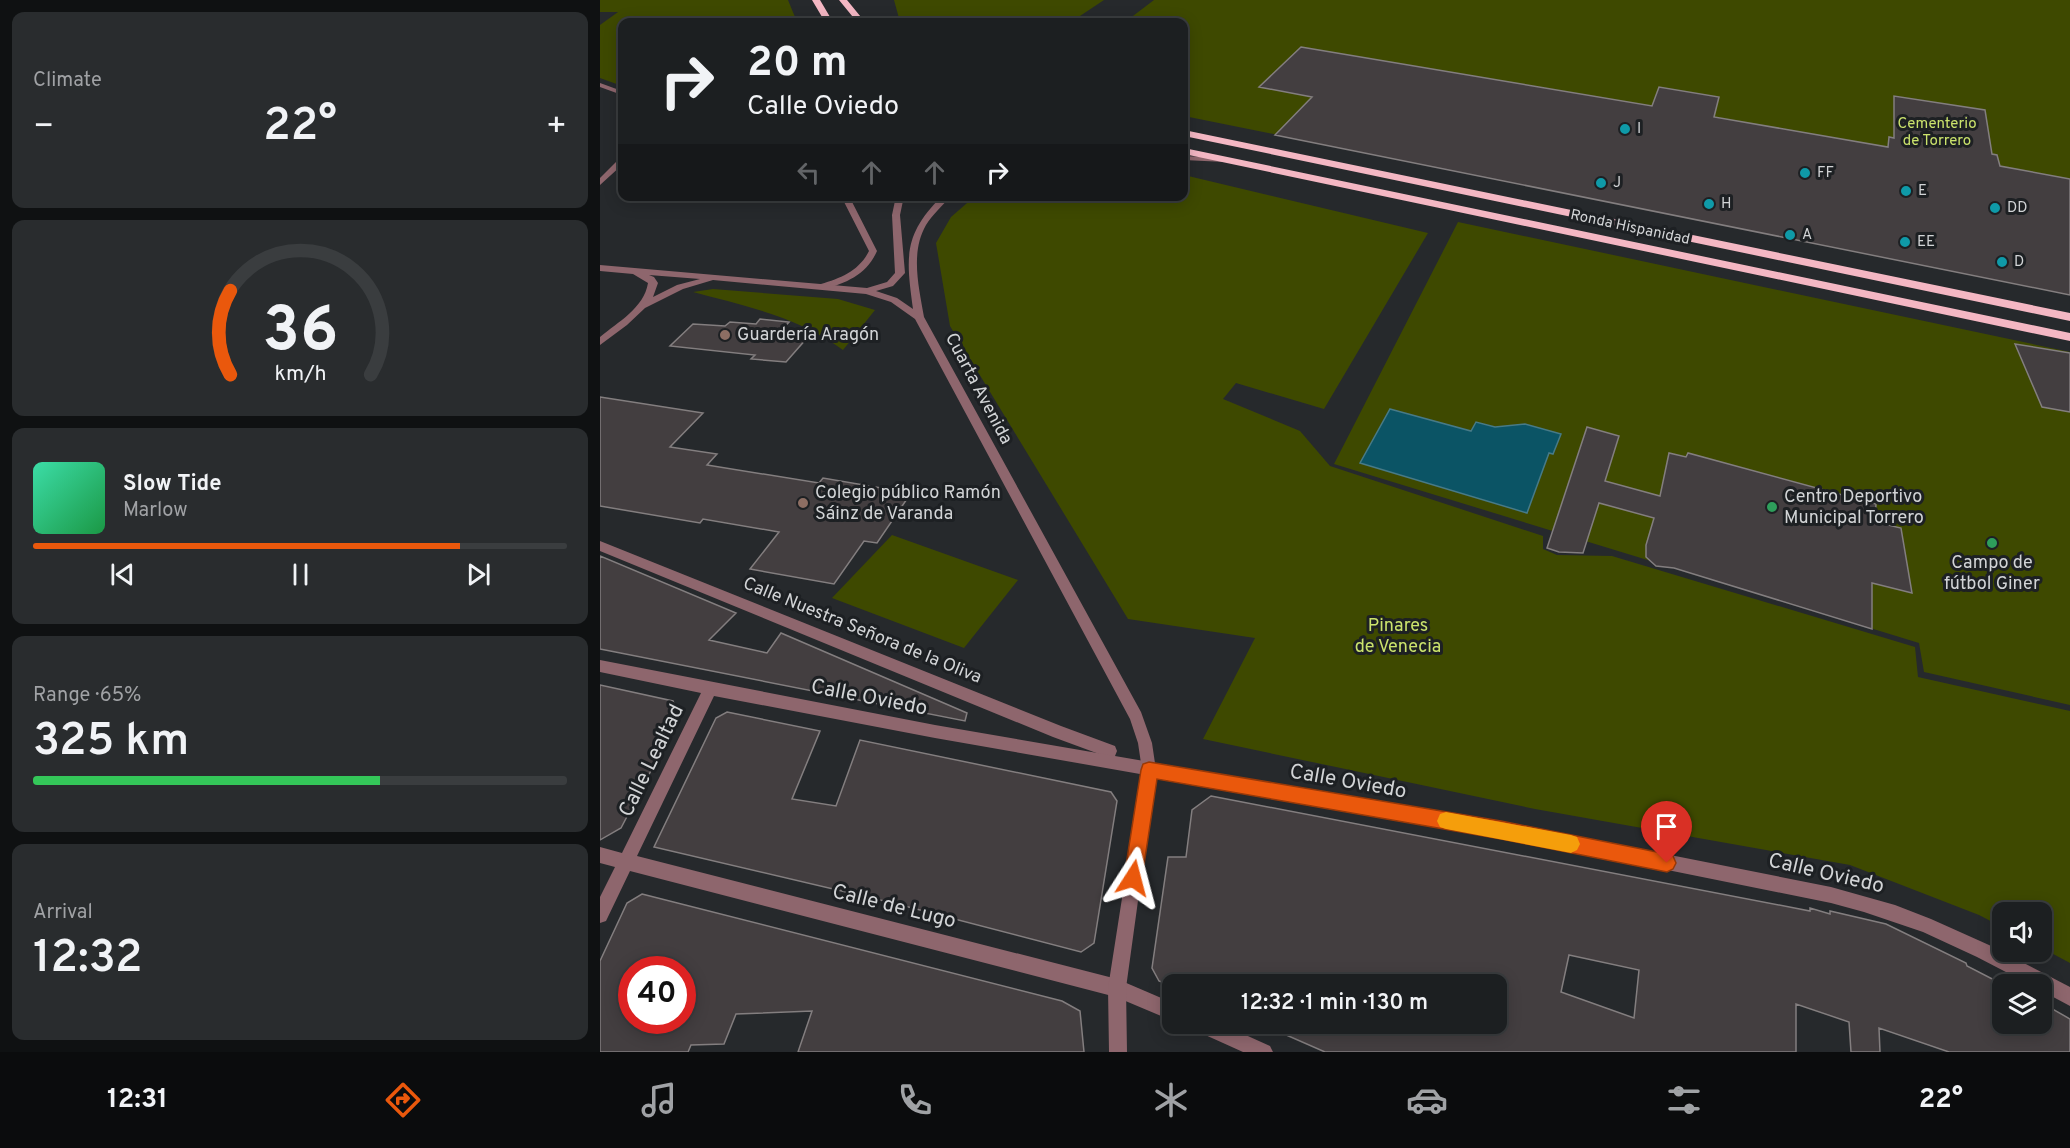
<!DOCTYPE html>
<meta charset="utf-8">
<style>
:root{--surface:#1c1f21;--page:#292c2e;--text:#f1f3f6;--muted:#a0a2a5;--line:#3a3d3f;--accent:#ea580c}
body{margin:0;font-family:Overpass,sans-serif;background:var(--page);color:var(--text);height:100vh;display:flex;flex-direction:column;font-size:22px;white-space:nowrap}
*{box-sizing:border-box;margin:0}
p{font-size:20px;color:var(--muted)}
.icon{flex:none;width:33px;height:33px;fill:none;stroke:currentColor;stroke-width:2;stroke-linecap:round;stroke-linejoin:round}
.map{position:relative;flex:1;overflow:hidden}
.side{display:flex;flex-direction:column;gap:12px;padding:12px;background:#0f1112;width:600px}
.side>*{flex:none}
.top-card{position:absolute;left:18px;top:18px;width:570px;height:183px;border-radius:12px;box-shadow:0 3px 15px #0003,0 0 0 2px var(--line);background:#1c1f21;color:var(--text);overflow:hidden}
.tools{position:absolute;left:1392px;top:902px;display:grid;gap:12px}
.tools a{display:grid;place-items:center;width:60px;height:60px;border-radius:12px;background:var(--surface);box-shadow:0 3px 15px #0003,0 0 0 2px var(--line);font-size:30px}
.speed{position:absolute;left:18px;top:956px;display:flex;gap:12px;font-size:30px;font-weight:700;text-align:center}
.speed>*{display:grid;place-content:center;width:78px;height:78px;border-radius:50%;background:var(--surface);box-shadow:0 3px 15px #0003,0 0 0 2px var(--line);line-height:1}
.speed .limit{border:9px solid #d22;background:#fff;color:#111}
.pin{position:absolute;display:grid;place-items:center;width:51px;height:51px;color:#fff;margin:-62px -26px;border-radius:50% 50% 50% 0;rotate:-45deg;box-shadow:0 0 6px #0007}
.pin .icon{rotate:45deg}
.me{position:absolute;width:66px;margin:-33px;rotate:9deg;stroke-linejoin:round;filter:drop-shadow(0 0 4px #0008)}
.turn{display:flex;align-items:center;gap:21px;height:126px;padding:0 30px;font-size:27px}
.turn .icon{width:78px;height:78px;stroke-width:2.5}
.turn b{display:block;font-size:42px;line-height:51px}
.lanes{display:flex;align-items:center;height:57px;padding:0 30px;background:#0003;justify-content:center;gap:30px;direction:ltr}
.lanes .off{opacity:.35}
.big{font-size:45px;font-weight:600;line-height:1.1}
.side .widget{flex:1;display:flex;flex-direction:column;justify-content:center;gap:9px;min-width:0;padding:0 21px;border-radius:12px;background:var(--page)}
.side .dial{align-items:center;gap:0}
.dial svg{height:156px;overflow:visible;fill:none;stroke:var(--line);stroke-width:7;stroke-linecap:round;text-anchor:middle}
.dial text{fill:var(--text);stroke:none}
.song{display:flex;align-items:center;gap:18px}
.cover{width:72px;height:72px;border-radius:9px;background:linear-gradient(135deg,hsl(160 70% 55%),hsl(140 70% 35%))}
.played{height:6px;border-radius:3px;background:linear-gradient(90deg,var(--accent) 80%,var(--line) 80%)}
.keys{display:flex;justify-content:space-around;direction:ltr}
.heat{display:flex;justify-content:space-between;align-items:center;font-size:33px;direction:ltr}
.charge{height:9px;border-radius:4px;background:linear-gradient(90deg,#34c759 65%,var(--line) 0)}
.trip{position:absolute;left:562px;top:974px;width:345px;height:60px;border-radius:12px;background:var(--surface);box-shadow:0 3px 15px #0003,0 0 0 2px var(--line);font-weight:600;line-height:60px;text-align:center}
.tab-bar{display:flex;height:96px;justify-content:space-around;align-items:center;background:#0b0c0d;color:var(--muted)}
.tab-bar .icon{width:42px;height:42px}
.tab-bar .on{color:var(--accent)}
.tab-bar b{font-size:27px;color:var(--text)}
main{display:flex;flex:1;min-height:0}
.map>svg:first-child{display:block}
.green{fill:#3e4900}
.water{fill:#0b5465;stroke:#477a87;stroke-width:1.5}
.building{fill:#433e40;stroke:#837e7f;stroke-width:1.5;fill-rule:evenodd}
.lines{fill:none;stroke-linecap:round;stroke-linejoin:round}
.pedestrian{fill:#8e666d;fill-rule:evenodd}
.minor{fill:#8e666d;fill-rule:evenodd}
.tertiary{fill:#8e666d;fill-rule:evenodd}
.trunk{fill:#f4b7c3;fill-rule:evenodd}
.route{fill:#ea580c;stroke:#983908;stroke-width:1.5}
.slow{fill:#f59e0b}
.culture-dot{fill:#0f9aa8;stroke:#1d2023;stroke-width:2}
.education-dot{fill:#8d6e63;stroke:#1d2023;stroke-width:2}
.leisure-dot{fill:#2e9e5b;stroke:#1d2023;stroke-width:2}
.labels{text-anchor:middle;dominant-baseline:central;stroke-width:6;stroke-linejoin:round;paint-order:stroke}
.far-park-label{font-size:15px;fill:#cbe36c;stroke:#1d2023}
.far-poi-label{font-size:15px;fill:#d2d4d6;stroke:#1d2023;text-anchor:start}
.far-street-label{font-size:15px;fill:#d2d4d6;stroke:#1d2023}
.poi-label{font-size:18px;fill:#d2d4d6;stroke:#1d2023;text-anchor:start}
.street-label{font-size:18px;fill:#d2d4d6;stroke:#1d2023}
.park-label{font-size:18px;fill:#cbe36c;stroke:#1d2023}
.near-street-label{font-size:21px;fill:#d2d4d6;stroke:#1d2023}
</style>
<main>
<section class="side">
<div class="widget"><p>Climate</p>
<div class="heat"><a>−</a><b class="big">22°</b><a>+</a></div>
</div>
<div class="widget dial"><svg viewBox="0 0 100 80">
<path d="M14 69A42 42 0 1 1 86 69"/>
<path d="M14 69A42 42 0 0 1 14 26" stroke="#ea580c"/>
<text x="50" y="56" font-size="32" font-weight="700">36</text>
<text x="50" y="72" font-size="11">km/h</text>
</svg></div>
<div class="widget">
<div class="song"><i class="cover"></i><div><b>Slow Tide</b><p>Marlow</p></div></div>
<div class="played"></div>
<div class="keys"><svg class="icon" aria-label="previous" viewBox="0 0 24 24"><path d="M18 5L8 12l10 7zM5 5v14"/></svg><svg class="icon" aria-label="pause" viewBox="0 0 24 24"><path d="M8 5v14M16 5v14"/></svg><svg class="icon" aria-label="next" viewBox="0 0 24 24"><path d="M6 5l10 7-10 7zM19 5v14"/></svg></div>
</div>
<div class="widget"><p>Range · 65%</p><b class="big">325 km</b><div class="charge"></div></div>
<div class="widget"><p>Arrival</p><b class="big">12:32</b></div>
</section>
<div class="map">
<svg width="1470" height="1052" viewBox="0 0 1470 1052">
<rect width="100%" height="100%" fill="#26292c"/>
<path class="green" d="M0 0H188L197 22H22V86L0 78V25L18 12H0Z
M294 0H504L471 22H300Z
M554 0H1470V295L584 116V22H525Z
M584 175 828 233 724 409 636 383 623 399 700 431 730 466 943 536V549L957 555 1012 556 1315 647 1318 677 1470 711V963L1442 948V912H1402V927L1379 915 1250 865 935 809 603 739 655 638 528 619 350 326 336 243 351 217 374 197 584 196Z
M858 222 1470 352V705L1324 672 1319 643 734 464Z
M113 289 238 299 275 310 243 350C199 317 145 306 93 292Z
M292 535 418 580 364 648 232 598Z"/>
<path class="water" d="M790 409 871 431 876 422 895 427 925 424 961 434 953 454 949 453 927 513 760 463Z"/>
<path class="building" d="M701 47 1052 106 1059 87 1119 97 1114 117 1288 147 1289 137 1294 138V96L1385 110 1392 154 1397 155 1400 166 1470 179V295L675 135 712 97 659 87Z
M160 319 189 322 177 335 207 338 186 362 151 359 155 355 70 346 93 324 125 326 130 322 156 324Z
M1415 344 1470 353V412L1442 407Z
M0 397 103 413 70 447 117 454 107 465 219 483 223 478 311 493 277 543 264 541 234 584 150 569 179 532 103 519 100 523 0 506Z
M987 427 1019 436 1005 481 1060 496 1069 453 1086 457 1088 453 1276 504 1275 522 1301 528 1312 593 1272 583V629L1074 568 1056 566 1046 557V545L1054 518 999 503 983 553 959 552 947 548Z
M0 556 136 613 109 640 167 653 181 633 367 713 365 721 0 649Z
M0 685 73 701 79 717 21 828 0 840Z
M127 712 220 731 192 799 236 806 260 740 511 792 517 801 494 943 481 952 297 904 54 847 116 718Z
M611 796 1210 911V908L1230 914V911L1286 924 1366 963 1367 966 1402 984V1023H1442V1003L1470 1019V1052H1349L1279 1028 1280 1052H1251L1249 1022 1196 1004V1052H725L659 1023H897V984H566L559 981 552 968 568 857H586L592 810ZM969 955 1039 970 1034 1018 961 992Z
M42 894 462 1001 480 1011 484 1052H198L212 1011 136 1014 124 1044 91 1045 88 1052H0V961L27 903ZM32 969H82V1020H32Z"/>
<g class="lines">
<path class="pedestrian" d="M0 541 461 726 515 746 517 751 515 756 510 758 453 737 0 551Z"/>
<path class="minor" d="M0 83 22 91V95L0 87Z
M19 159H22V165L0 185V178Z
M241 196H249L277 251C267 274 247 283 224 289L221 288V284C241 278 259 271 269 251Z
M0 660 335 725 939 829 1231 887 1295 905 1331 919 1389 945 1470 987V1006L1442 991V984H1429L1377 957 1323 932 1264 912 1231 903 939 844 335 738 114 696 37 856 517 979 573 1003V1021L516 997 30 871 6 921 0 923V897L15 867 0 863V847L22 853 101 693 0 672Z
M589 1023H619L670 1046 673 1052H643L592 1029Z"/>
<path class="tertiary" d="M584 156 625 158 629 160 625 162 584 160Z
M296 196H304L300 215 305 273 293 286 276 291 297 298 313 309C306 257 303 235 342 196H351C342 206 333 214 326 225 310 253 319 287 324 317L541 712 552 743 556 770 526 988 527 1052H509L508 988 542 770 538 743 530 719 315 319 291 302 266 294 113 280 83 289 45 308 27 325 0 345V337C18 322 44 308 48 283L33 274 0 271V265L267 288 287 282 295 273 292 215ZM49 275 100 279 77 285 53 297 58 283 54 277Z"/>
<path class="trunk" d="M212 0H220L233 22H225Z
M239 0H247L265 22H257Z
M584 130 1470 313V321L584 136Z
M584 148 1470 333V341L584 154Z"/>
</g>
<path class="route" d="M549 762 901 821 1067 854 1073 856 1076 863 1073 869 1067 872 901 839 557 779 542 878 540 885 533 888 527 885 524 878 541 770 543 764Z"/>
<path class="slow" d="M846 812 971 835 977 837 980 844 977 850 971 853 846 829 840 827 837 821 840 814Z"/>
<g class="culture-dot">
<circle cx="1025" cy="129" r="6"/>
<circle cx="1205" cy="173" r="6"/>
<circle cx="1001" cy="183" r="6"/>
<circle cx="1306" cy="191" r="6"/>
<circle cx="1109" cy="204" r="6"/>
<circle cx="1395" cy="208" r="6"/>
<circle cx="1190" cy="235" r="6"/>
<circle cx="1305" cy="242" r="6"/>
<circle cx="1402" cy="262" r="6"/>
</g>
<g class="education-dot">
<circle cx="125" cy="335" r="6"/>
<circle cx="203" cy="503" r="6"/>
</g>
<g class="leisure-dot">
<circle cx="1172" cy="507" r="6"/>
<circle cx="1392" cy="543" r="6"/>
</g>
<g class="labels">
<g class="far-park-label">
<text x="1337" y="124">Cementerio<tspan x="1337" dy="17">de Torrero</tspan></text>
</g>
<g class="far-poi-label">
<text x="1037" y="129">I</text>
<text x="1217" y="173">FF</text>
<text x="1013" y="183">J</text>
<text x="1318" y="191">E</text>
<text x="1121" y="204">H</text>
<text x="1407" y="208">DD</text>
<text x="1202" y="235">A</text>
<text x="1317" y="242">EE</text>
<text x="1414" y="262">D</text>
</g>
<g class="far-street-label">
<text transform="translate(1030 228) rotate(12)">Ronda Hispanidad</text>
</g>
<g class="poi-label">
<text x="137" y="335">Guardería Aragón</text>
<text x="215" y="493">Colegio público Ramón<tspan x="215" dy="21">Sáinz de Varanda</tspan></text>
<text x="1184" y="497">Centro Deportivo<tspan x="1184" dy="21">Municipal Torrero</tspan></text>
<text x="1392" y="563" text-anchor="middle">Campo de<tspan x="1392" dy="21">fútbol Giner</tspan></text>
</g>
<g class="street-label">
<text transform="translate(378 389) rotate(62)">Cuarta Avenida</text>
<text transform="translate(262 631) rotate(22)">Calle Nuestra Señora de la Oliva</text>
</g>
<g class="park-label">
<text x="798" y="626">Pinares<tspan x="798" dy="21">de Venecia</tspan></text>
</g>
<g class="near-street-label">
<text transform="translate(269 698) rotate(11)">Calle Oviedo</text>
<text transform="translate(52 761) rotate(-64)">Calle Lealtad</text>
<text transform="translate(748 782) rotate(10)">Calle Oviedo</text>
<text transform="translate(1226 874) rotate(13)">Calle Oviedo</text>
<text transform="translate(294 907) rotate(14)">Calle de Lugo</text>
</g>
</g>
</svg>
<div class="tools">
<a><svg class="icon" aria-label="sound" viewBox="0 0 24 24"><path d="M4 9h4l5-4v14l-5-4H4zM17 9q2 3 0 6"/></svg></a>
<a><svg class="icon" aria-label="layers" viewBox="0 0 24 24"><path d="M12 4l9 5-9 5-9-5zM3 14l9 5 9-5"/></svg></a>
</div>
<div class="speed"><div class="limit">40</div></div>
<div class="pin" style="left:1067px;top:863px;background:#d93025"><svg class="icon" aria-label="arrive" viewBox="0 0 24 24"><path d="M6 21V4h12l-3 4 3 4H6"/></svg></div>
<svg class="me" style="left:533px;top:878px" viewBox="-20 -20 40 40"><path d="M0-17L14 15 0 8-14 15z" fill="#ea580c" stroke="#fff" stroke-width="4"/></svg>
<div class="trip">12:32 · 1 min · 130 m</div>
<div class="top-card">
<div class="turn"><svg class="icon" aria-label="right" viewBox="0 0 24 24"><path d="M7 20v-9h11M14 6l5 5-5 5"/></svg><div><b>20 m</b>Calle Oviedo</div></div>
<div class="lanes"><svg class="icon off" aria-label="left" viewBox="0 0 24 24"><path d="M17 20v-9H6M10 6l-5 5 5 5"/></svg><svg class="icon off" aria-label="ahead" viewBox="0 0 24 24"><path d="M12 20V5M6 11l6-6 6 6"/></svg><svg class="icon off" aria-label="ahead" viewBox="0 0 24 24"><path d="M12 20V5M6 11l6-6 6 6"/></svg><svg class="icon" aria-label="right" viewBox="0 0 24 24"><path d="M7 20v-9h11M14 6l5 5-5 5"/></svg></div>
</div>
</div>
</main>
<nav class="tab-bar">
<b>12:31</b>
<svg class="icon on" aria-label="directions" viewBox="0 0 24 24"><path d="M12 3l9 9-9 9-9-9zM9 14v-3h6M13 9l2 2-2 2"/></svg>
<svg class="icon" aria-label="music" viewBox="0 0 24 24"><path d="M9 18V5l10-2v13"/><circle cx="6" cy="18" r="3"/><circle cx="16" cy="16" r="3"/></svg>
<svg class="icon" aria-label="phone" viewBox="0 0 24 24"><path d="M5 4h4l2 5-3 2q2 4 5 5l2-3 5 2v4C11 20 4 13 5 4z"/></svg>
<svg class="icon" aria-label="climate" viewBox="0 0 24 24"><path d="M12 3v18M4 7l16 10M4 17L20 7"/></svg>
<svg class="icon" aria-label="car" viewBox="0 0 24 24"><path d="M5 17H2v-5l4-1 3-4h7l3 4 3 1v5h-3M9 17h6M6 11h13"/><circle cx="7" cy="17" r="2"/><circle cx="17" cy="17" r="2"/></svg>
<svg class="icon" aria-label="filters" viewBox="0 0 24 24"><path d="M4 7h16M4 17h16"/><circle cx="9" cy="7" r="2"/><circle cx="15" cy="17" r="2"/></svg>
<b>22°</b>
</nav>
